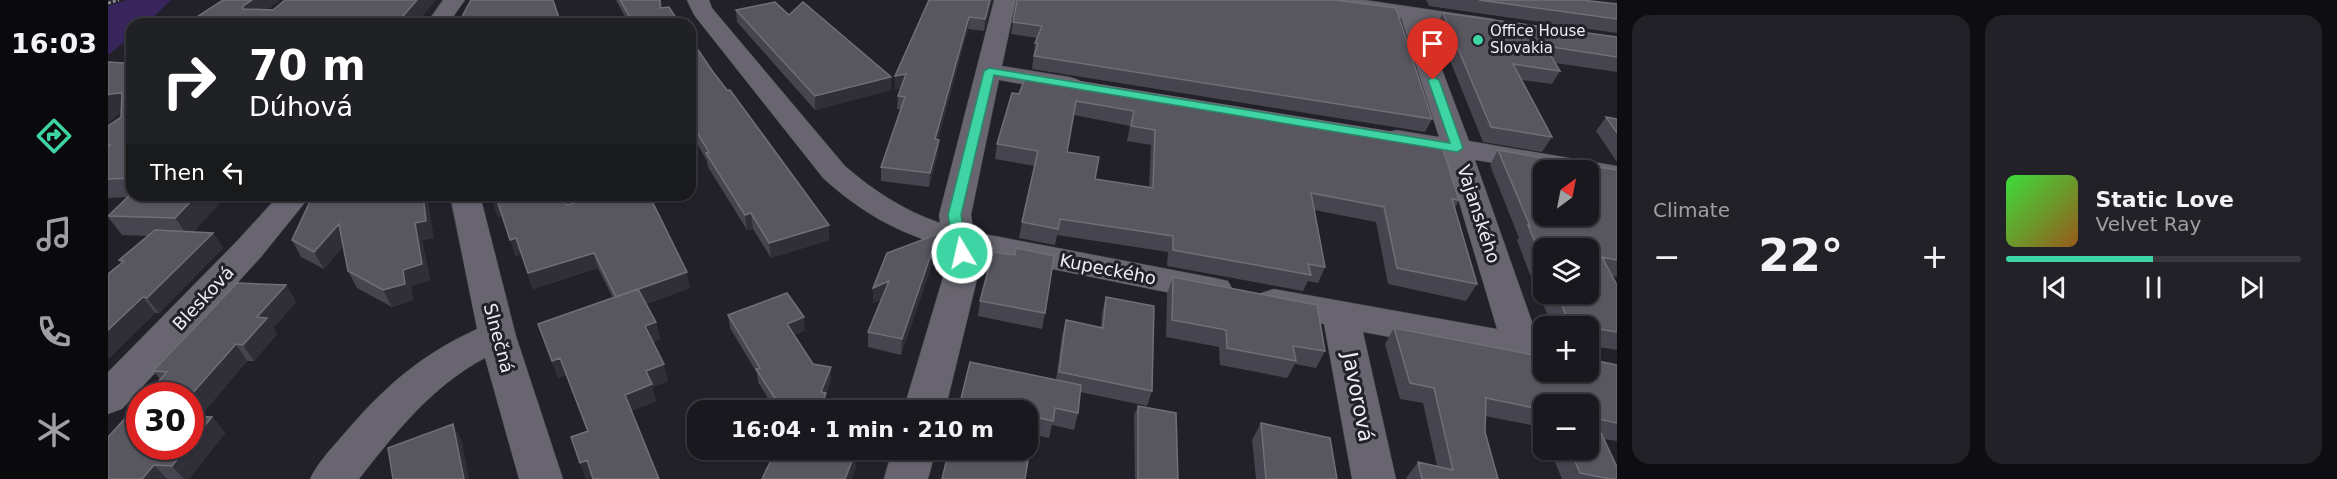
<!DOCTYPE html>
<meta charset="utf-8">
<style>
:root{--surface:#1a181f;--page:#232128;--text:#f1f3f6;--muted:#9fa0a4;--line:#38373d;--accent:#3ed4a3}
body{margin:0;font-family:"DejaVu Sans",sans-serif;background:var(--page);color:var(--text);height:100vh;display:flex;flex-direction:column;font-size:22px;white-space:nowrap}
*{box-sizing:border-box;margin:0}
p{font-size:20px;color:var(--muted)}
.icon{flex:none;width:33px;height:33px;fill:none;stroke:currentColor;stroke-width:2;stroke-linecap:round;stroke-linejoin:round}
.map{position:relative;flex:1;overflow:hidden}
.sheet{display:flex;flex-direction:column;gap:15px;padding:15px;background:#0e0d11;width:720px}
.sheet>*{flex:none}
.banner{position:absolute;left:18px;top:18px;width:570px;height:183px;border-radius:18px;box-shadow:0 2px 4px #0004,0 0 0 2px var(--line);background:#202124;color:#fff;overflow:hidden}
.needle{width:39px;rotate:32deg}
.controls{position:absolute;left:1425px;top:160px;display:grid;gap:12px}
.controls a{display:grid;place-items:center;width:66px;height:66px;border-radius:12px;background:var(--surface);box-shadow:0 2px 4px #0004,0 0 0 2px var(--line);font-size:30px}
.speed{position:absolute;left:18px;top:382px;display:flex;gap:12px;font-size:30px;font-weight:700;text-align:center}
.speed>*{display:grid;place-content:center;width:78px;height:78px;border-radius:50%;background:var(--surface);box-shadow:0 2px 4px #0004,0 0 0 2px var(--line);line-height:1}
.speed .limit{border:9px solid #d22;background:#fff;color:#111}
.pin{position:absolute;display:grid;place-items:center;width:51px;height:51px;color:#fff;margin:-62px -26px;border-radius:50% 50% 50% 0;rotate:-45deg;box-shadow:0 0 6px #0007}
.pin .icon{rotate:45deg}
.me{position:absolute;width:66px;margin:-33px;rotate:351deg;stroke-linejoin:round;filter:drop-shadow(0 0 4px #0008)}
.turn{display:flex;align-items:center;gap:21px;height:126px;padding:0 24px;font-size:27px}
.turn .icon{width:78px;height:78px;stroke-width:2.5}
.turn b{display:block;font-size:42px;line-height:51px}
.then{display:flex;align-items:center;height:57px;padding:0 24px;background:#0003;gap:12px;font-size:22px}
.big{font-size:45px;font-weight:700;line-height:1.1}
.sheet .tile{flex:1;display:flex;flex-direction:column;justify-content:center;gap:9px;min-width:0;padding:0 21px;border-radius:18px;background:var(--page)}
.song{display:flex;align-items:center;gap:18px}
.cover{width:72px;height:72px;border-radius:9px;background:linear-gradient(135deg,hsl(120 70% 55%),hsl(30 70% 35%))}
.played{height:6px;border-radius:3px;background:linear-gradient(90deg,var(--accent) 50%,var(--line) 50%)}
.keys{display:flex;justify-content:space-around;direction:ltr}
.heat{display:flex;justify-content:space-between;align-items:center;font-size:33px;direction:ltr}
.sheet .tiles{flex:1;display:grid;gap:15px;grid-template-columns:repeat(2,1fr)}
.trip{position:absolute;left:579px;top:400px;width:351px;height:60px;border-radius:18px;background:var(--surface);box-shadow:0 2px 4px #0004,0 0 0 2px var(--line);font-weight:700;line-height:60px;text-align:center}
main{display:flex;flex:1;min-height:0}
.dock{display:flex;flex-direction:column;width:108px;justify-content:space-around;align-items:center;background:#0a0a0c;color:var(--muted)}
.dock .icon{width:42px;height:42px}
.dock .active{color:var(--accent)}
.dock b{font-size:27px;color:var(--text)}
.map>svg:first-child{display:block}
.green{fill:#37255b}
.lines{fill:none;stroke-linecap:round;stroke-linejoin:round}
.minor-casing{stroke:#3e3c44;stroke-width:1}
.path{stroke:#88868e;stroke-width:3;stroke-dasharray:3 2;stroke-linecap:butt}
.minor{fill:#686570;fill-rule:evenodd}
.wall{fill:#46444e;fill-rule:evenodd}
.shaded-wall{fill:#302e37}
.building{fill:#58565f;stroke:#706e77;stroke-width:1.5;fill-rule:evenodd}
.route{fill:#3ed4a3;stroke:#288a6a;stroke-width:1.5}
.poi-dot{fill:#3ed4a3;stroke:#222029;stroke-width:2}
.labels{text-anchor:middle;dominant-baseline:central;stroke-width:6;stroke-linejoin:round;paint-order:stroke}
.far-poi-label{font-size:15px;fill:#efedf4;stroke:#222029;text-anchor:start}
.street-label{font-size:18px;fill:#efedf4;stroke:#222029}
.near-street-label{font-size:21px;fill:#efedf4;stroke:#222029}
</style>
<main>
<nav class="dock">
<b>16:03</b>
<svg class="icon active" aria-label="directions" viewBox="0 0 24 24"><path d="M12 3l9 9-9 9-9-9zM9 14v-3h6M13 9l2 2-2 2"/></svg>
<svg class="icon" aria-label="music" viewBox="0 0 24 24"><path d="M9 18V5l10-2v13"/><circle cx="6" cy="18" r="3"/><circle cx="16" cy="16" r="3"/></svg>
<svg class="icon" aria-label="phone" viewBox="0 0 24 24"><path d="M5 4h4l2 5-3 2q2 4 5 5l2-3 5 2v4C11 20 4 13 5 4z"/></svg>
<svg class="icon" aria-label="climate" viewBox="0 0 24 24"><path d="M12 3v18M4 7l16 10M4 17L20 7"/></svg>
</nav>
<div class="map">
<svg width="1509" height="479" viewBox="0 0 1509 479">
<rect width="100%" height="100%" fill="#222029"/>
<path class="green" d="M19 0H63L38 24H24V36L0 55V6Z"/>
<g class="lines">
<defs>
<path id="minor" d="M335 0H357L340 24H318Z
M579 0H601L604 8 737 166C766 191 795 210 832 223L831 215 886 0H908L894 66 962 77 971 80 975 85 971 90 962 93 891 80 863 215 866 232 1107 278 1120 281 1125 290 1120 299 1107 302 870 254 872 267 837 411H795L838 267 835 246C788 232 751 211 715 178L586 15Z
M1200 0H1257L1386 19 1389 24 1386 29 1378 31 1316 22 1361 141 1509 166V184L1480 179V171H1436L1367 160 1429 336 1436 338V366L1255 332 1288 479H1244L1216 324 1153 311 1148 302 1153 293 1166 289 1389 329 1337 155 1279 144 1275 138 1279 132 1289 130 1331 137 1293 18 1211 6 1203 5Z
M171 195H203L153 257 14 409 0 414V372L129 241Z
M342 195H372L408 336 455 479H411L377 358C323 387 288 432 251 479H202C210 462 223 449 235 435 276 387 312 355 369 329Z
M784 450H828L820 479H776Z"/>
</defs>
<use href="#minor" class="minor-casing"/>
<path class="path" d="M0 3 11 0"/>
<use href="#minor" class="minor"/>
</g>
<path class="wall" d="M508 0H553L554 8 572 24H521Z
M821 0H884L876 31 860 29 830 139 831 140 830 153 821 187 773 181V167L793 109H789L790 96 793 88 787 89Z
M909 0 1324 119 1317 132 924 69 927 43 929 38 903 34Z
M1318 0H1474L1509 4V33L1321 6Z
M628 10 681 15 783 77V90L707 110 629 22Z
M1335 13 1509 37V72L1447 63 1452 71 1444 84 1414 80 1444 137 1434 152 1375 142 1328 26Z
M582 38 605 72 721 225V240L663 258 645 229 639 230 600 167 599 161 582 131Z
M24 58V195H119L85 232 105 233 115 248 51 313H47L0 359 13 263 11 260 40 236 14 235 0 217 20 197 0 198V126L13 117V112L0 123V62L16 63Z
M919 73 1351 200 1347 208 1369 284 1358 301 1280 284 1268 222 1206 210 1217 267 1210 283 1200 281 1195 291 1059 266 1060 252 949 235 947 245 911 238 914 222 927 166 887 159 889 144ZM966 115 1022 126 1019 141 1043 145 1041 187 987 179 959 152Z
M1498 117 1509 119V162L1488 131Z
M1390 150 1509 170V277L1504 276 1509 285V350L1491 347V354L1486 360 1509 365V441L1496 439 1509 479H1454L1442 450H1480V405H1436V434L1433 427 1377 416V432L1390 479H1391H1299L1298 478 1310 462 1329 466 1315 403 1292 399 1277 344 1286 328 1480 372V327H1445L1421 272 1409 240 1411 238 1382 165ZM1436 249 1480 294H1436Z
M385 202 459 205 582 288 538 304 548 322 552 339 545 342 560 381 544 387 548 401 523 411 484 477 480 479 479 431 458 375 450 378 430 324 505 298 490 268 425 289 413 254 408 256 394 216 390 217Z
M830 234 829 250 793 355 760 347V332L773 300 765 303Z
M326 238 314 240 322 280 303 286 305 300 284 307 249 288 240 271 235 246 216 269 193 257 184 240Z
M1065 277 1217 351 1208 368 1187 364 1179 378 1112 365 1111 347 1058 337 1059 294Z
M178 285 188 302 165 328 169 334 146 361H139L94 414 96 416 104 417 117 433 81 479H0L52 379 45 371Z
M998 297 1044 391 1039 406 972 392 970 413 966 430 944 425 941 438 924 434 920 411 948 380 954 335 958 320 993 327 994 312Z
M872 301 937 313 934 329 870 316Z
M620 315 697 330 686 335 705 364 723 380 718 394V406L716 411H668L650 382 649 373 622 328Z
M1030 406 1070 479H1027L1026 415Z
M1153 423 1229 479H1148L1144 440Z"/>
<path class="shaded-wall" d="M144 0H172L144 22 135 9V6Z
M309 0H328L308 24H288Z
M882 0H884L876 31 877 19Z
M861 17 860 29 826 152 827 139Z
M798 74V86L787 89V76Z
M783 77V90L707 110V96Z
M14 93V112L0 123V95L2 94Z
M831 140 830 153 821 187 822 173Z
M89 195H119L81 237 67 218Z
M315 195H319L326 238 314 240 322 280 303 286 305 300 284 307 275 290 295 270Z
M389 200 395 216 390 217 385 202Z
M643 213 645 229 639 230 637 215Z
M231 224 240 241 216 269 206 252Z
M721 225V240L663 258 661 243Z
M105 233 115 248 51 313 39 298Z
M830 234 829 250 793 355 794 339Z
M408 238 414 254 408 256 402 240Z
M486 253 490 268 425 289 420 273Z
M579 272 582 288 512 313 508 297Z
M781 281 780 297 765 303V288Z
M178 285 188 302 165 328 169 334 146 361 135 345 149 317Z
M35 297 47 313 0 359V330Z
M696 317 697 330 680 337 679 324Z
M548 322 552 339 541 343 537 326Z
M128 344 139 361 94 414 97 418 82 429V396Z
M452 358 458 375 450 378 444 361Z
M556 364 560 381 544 387 548 401 521 412 517 395 538 371Z
M723 367V380L718 394V406L716 411H711L713 392Z
M104 417 117 433 81 479H76L64 466 79 447H82V443Z
M345 424 354 441 361 479H356Z
M748 451V468L744 479H737Z
M479 460 485 477 480 479H478L472 463Z
M46 465 59 479H34Z"/>
<path class="building" d="M115 0H144L135 6V9L165 10 177 0H309L288 24H78Z
M363 0H445L453 24H350Z
M512 0H552V8L561 7 572 24H526Z
M821 0H882L877 19 861 17 827 139 831 140 822 173 773 167 797 97 790 96 798 74 787 76Z
M909 0H1227L1288 8 1324 119 926 56 930 44 927 43 934 26 905 22Z
M1371 0H1474L1509 4V19Z
M667 2 681 15 695 2 783 77 707 96 628 10Z
M1335 13 1509 37V57L1437 46 1452 71 1405 64 1444 137 1383 127Z
M582 38 605 72 619 90H622L721 225 661 243 643 213 637 215 598 153 601 152 582 121Z
M24 58V178L0 179V147L2 145H0V126L13 117 14 93 2 94 0 95V62L16 63Z
M919 73 1332 140 1351 200 1344 199 1369 284 1289 268 1276 207 1203 193 1217 267 1200 264 1203 275 1065 250V236L952 219 950 229 914 222 930 151 889 144 904 93 911 94ZM968 101 1026 111 1023 126 1047 130 1045 188 987 179 991 157 959 152Z
M1498 117 1509 119V133Z
M1390 150 1445 160 1461 159 1488 164 1490 167 1509 170V260L1494 257 1509 285V332L1491 329V354L1480 356V327H1463L1449 294H1480V249H1436V264L1420 225 1422 226ZM1436 171H1480V216H1436Z
M24 193V195H89L67 218 0 216Z
M205 195H315L318 221 307 223 314 264 295 270 297 284 275 290 240 271 231 224 206 252 184 240Z
M383 195H455L459 205 495 195H541L579 272 508 297 486 253 420 273 408 238 402 240 389 200 385 202Z
M47 230 105 233 39 298 35 297 0 330V274L16 261 11 260Z
M830 234 794 339 760 332 781 281 765 288 779 253Z
M908 248 946 256 937 313 872 301 885 252 907 255Z
M1065 277 1209 305 1217 351 1185 346 1188 361 1119 348 1118 330 1064 320Z
M129 283 178 285 149 317 159 318 135 345 128 344 82 396H37L59 372 45 371Z
M530 289 548 322 537 326 556 364 538 371 544 384 517 395 551 479H485L479 460 472 463 463 437 480 431 452 358 444 361 430 324Z
M679 293 696 317 679 324 705 364 723 367 713 392 718 393 711 411H670L672 406 648 369 652 368 620 315Z
M998 297 1046 306 1044 391 951 372 958 320 995 328Z
M1286 328 1436 357V372H1480V359L1509 365V423L1486 418 1509 467V479H1502L1472 473 1462 450H1480V405H1436V410L1378 398 1377 432 1390 479H1391H1314L1310 462 1345 470 1326 388 1302 383Z
M862 362 973 385 970 413 947 408 945 421 927 417 917 479H834L841 450H920V411H850Z
M32 402V447H79L64 466 46 465 34 479H0V437Z
M1030 406 1068 413 1070 479H1030Z
M82 416 104 417 82 443Z
M1153 423 1222 438 1229 479H1158Z
M345 424 356 479H285L280 448Z
M668 450H745L748 451 737 479H654Z"/>
<path class="route" d="M881 68 1342 143 1320 80 1325 77 1331 80 1355 148 1349 152 886 75 853 215 860 253 854 258 847 253 840 215 876 71Z"/>
<circle class="poi-dot" cx="1370" cy="40" r="6"/>
<g class="labels">
<g class="far-poi-label">
<text x="1382" y="31">Office House<tspan x="1382" dy="17">Slovakia</tspan></text>
</g>
<g class="street-label">
<text transform="translate(1371 214) rotate(72)">Vajanského</text>
<text transform="translate(1000 269) rotate(11)">Kupeckého</text>
<text transform="translate(95 298) rotate(-47)">Blesková</text>
<text transform="translate(391 338) rotate(75)">Slnečná</text>
</g>
<g class="near-street-label">
<text transform="translate(1250 397) rotate(79)">Javorová</text>
</g>
</g>
</svg>
<div class="controls">
<a><svg class="needle" viewBox="-14 -14 28 28"><path d="M0-13l5 13h-10z" fill="#e53935"/><path d="M0 13l5-13h-10z" fill="#9fa0a4"/></svg></a>
<a><svg class="icon" aria-label="layers" viewBox="0 0 24 24"><path d="M12 4l9 5-9 5-9-5zM3 14l9 5 9-5"/></svg></a>
<a>+</a>
<a>−</a>
</div>
<div class="speed"><div class="limit">30</div></div>
<div class="pin" style="left:1325px;top:80px;background:#d93025"><svg class="icon" aria-label="arrive" viewBox="0 0 24 24"><path d="M6 21V4h12l-3 4 3 4H6"/></svg></div>
<svg class="me" style="left:854px;top:253px" viewBox="-20 -20 40 40"><circle r="17" fill="#3ed4a3" stroke="#fff" stroke-width="3"/><path d="M0-11L8 9 0 5-8 9z" fill="#fff"/></svg>
<div class="trip">16:04 · 1 min · 210 m</div>
<div class="banner">
<div class="turn"><svg class="icon" aria-label="right" viewBox="0 0 24 24"><path d="M7 20v-9h11M14 6l5 5-5 5"/></svg><div><b>70 m</b>Dúhová</div></div>
<div class="then">Then<svg class="icon" aria-label="left" viewBox="0 0 24 24"><path d="M17 20v-9H6M10 6l-5 5 5 5"/></svg></div>
</div>
</div>
<section class="sheet">
<div class="tiles">
<div class="tile"><p>Climate</p>
<div class="heat"><a>−</a><b class="big">22°</b><a>+</a></div>
</div>
<div class="tile">
<div class="song"><i class="cover"></i><div><b>Static Love</b><p>Velvet Ray</p></div></div>
<div class="played"></div>
<div class="keys"><svg class="icon" aria-label="previous" viewBox="0 0 24 24"><path d="M18 5L8 12l10 7zM5 5v14"/></svg><svg class="icon" aria-label="pause" viewBox="0 0 24 24"><path d="M8 5v14M16 5v14"/></svg><svg class="icon" aria-label="next" viewBox="0 0 24 24"><path d="M6 5l10 7-10 7zM19 5v14"/></svg></div>
</div>
</div>
</section>
</main>
